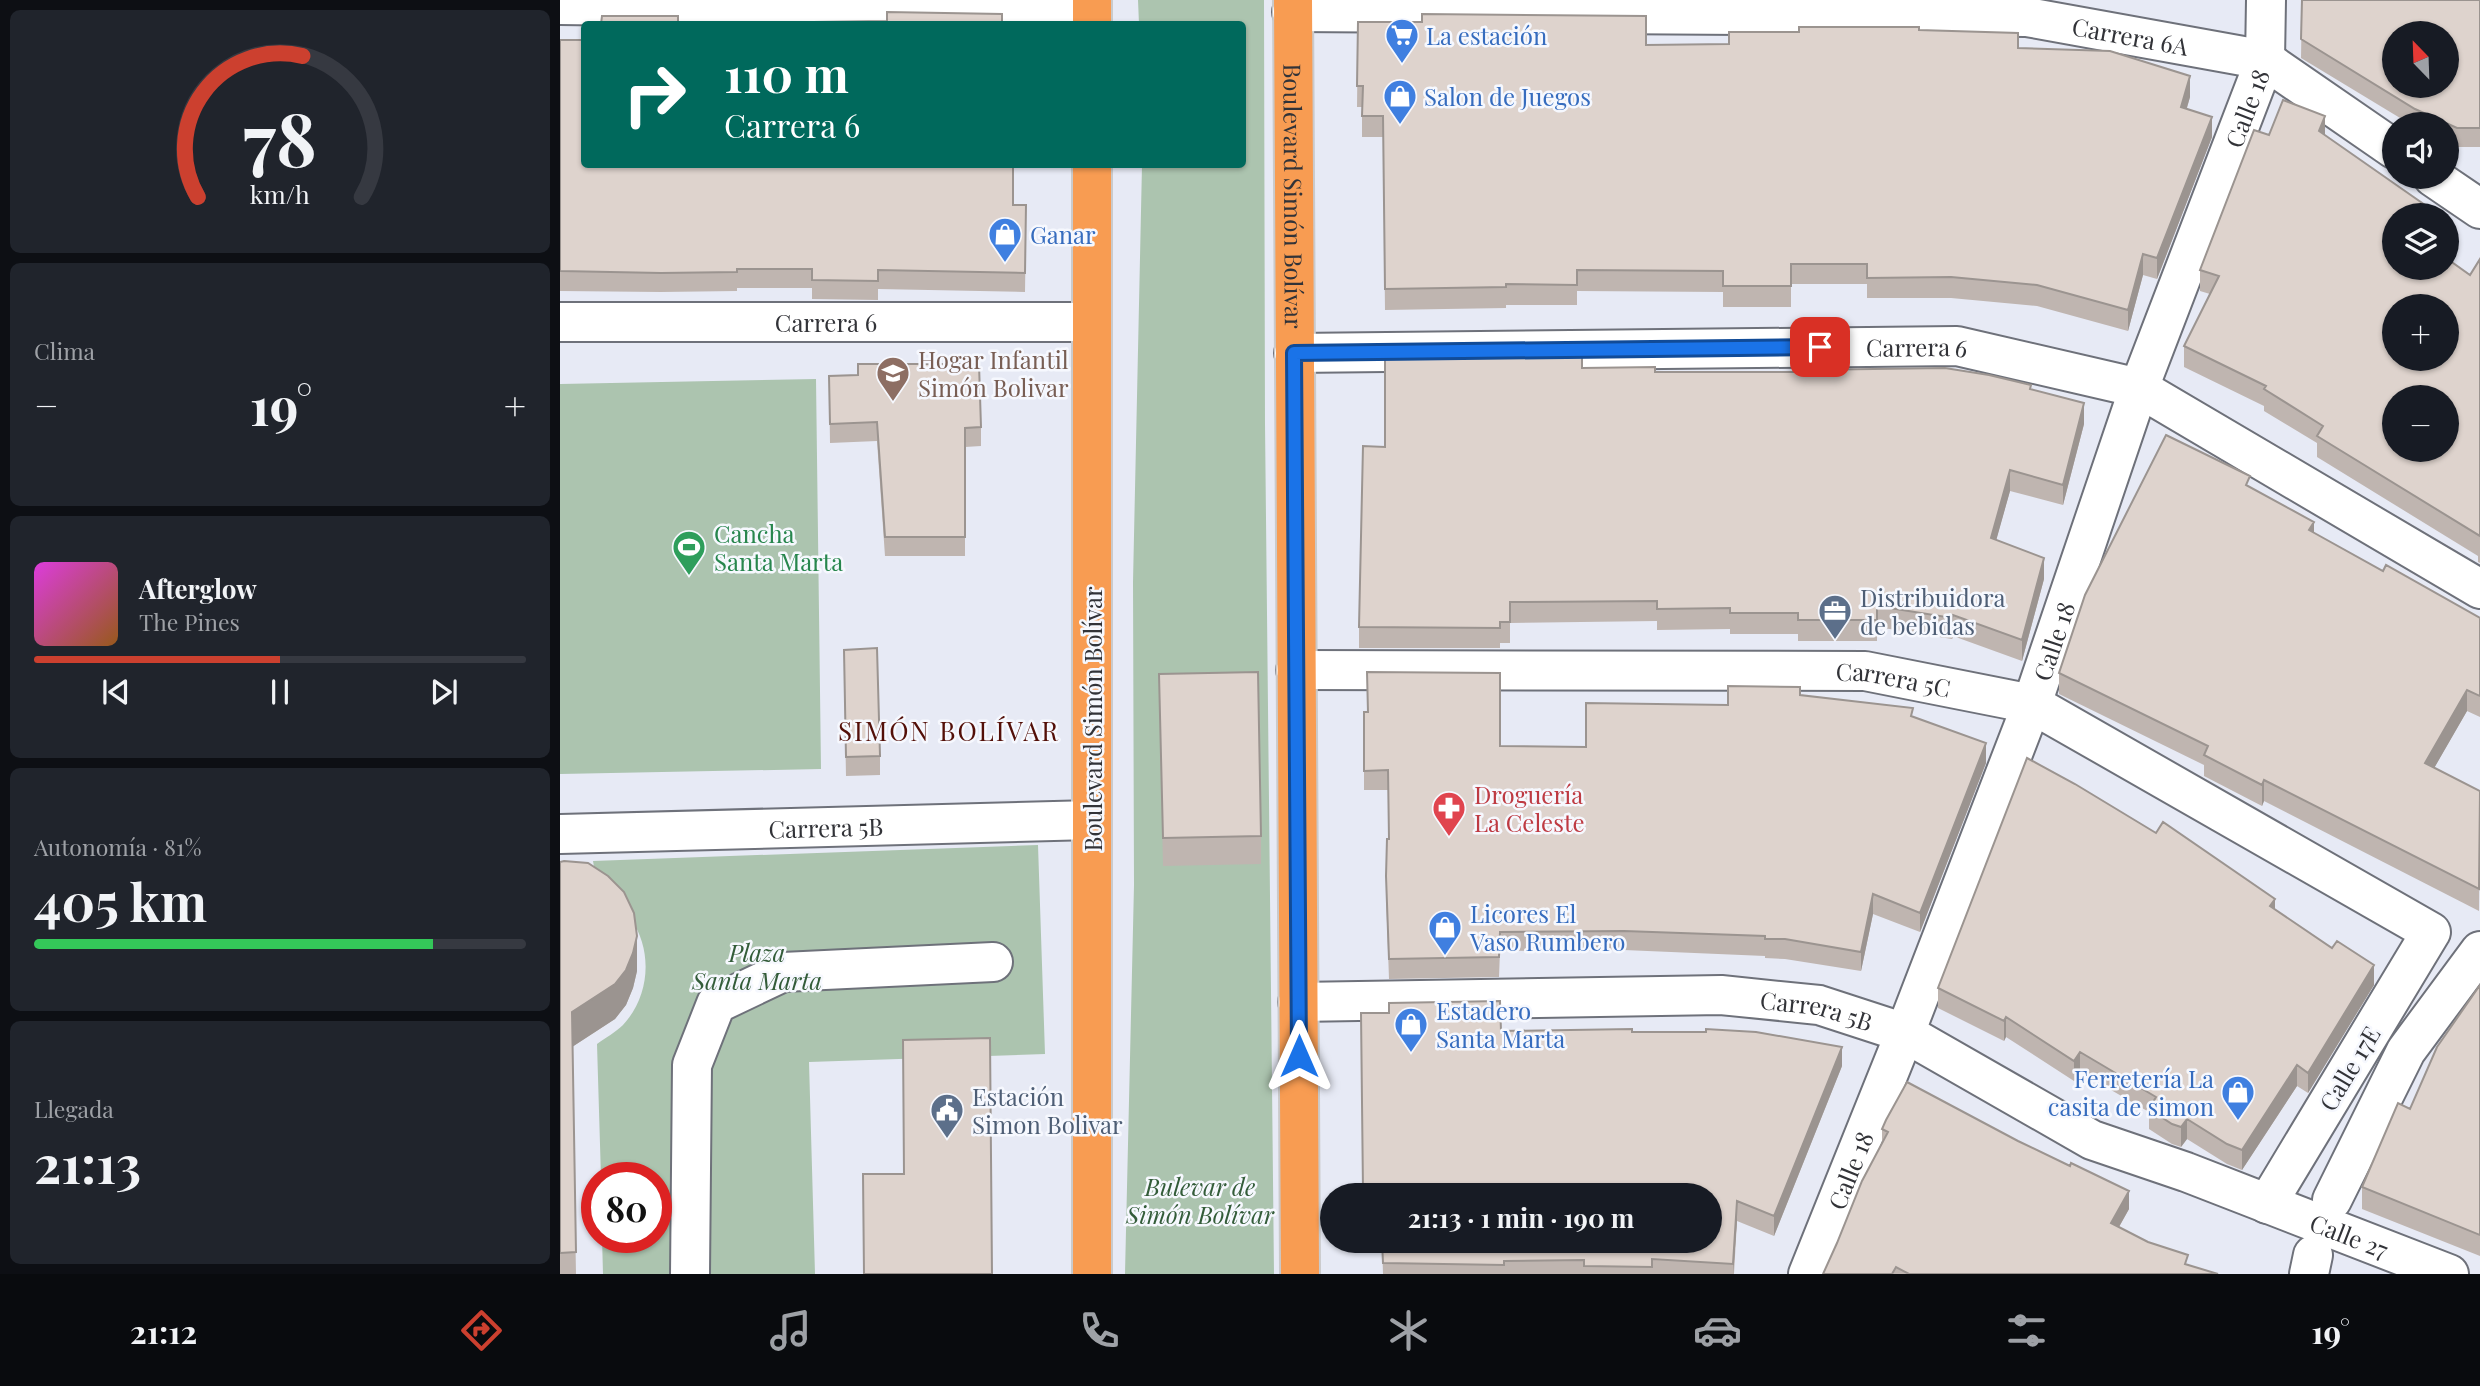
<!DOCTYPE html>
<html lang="es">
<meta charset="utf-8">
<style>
:root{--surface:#171b24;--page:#20242c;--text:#f1f3f6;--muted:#9ea1a6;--line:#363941;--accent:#cc402f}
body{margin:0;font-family:"Playfair Display",serif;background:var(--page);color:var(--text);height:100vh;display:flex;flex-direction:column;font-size:26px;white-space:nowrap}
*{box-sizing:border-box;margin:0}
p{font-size:23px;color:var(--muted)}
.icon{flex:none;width:38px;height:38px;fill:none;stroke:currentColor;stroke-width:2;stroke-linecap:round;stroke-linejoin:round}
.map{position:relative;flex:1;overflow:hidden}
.sheet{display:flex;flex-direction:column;gap:10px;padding:10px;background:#0d0f14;width:560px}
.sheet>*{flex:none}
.guide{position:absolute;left:21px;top:21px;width:665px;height:147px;border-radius:7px;box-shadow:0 2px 5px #0004;background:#00695c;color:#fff;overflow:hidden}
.needle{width:46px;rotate:337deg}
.fabs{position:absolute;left:1822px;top:21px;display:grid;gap:14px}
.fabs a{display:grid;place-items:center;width:77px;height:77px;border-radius:50%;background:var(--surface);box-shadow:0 2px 5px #0004;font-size:35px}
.speed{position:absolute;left:21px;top:1162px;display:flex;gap:14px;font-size:35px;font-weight:700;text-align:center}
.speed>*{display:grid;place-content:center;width:91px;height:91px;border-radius:50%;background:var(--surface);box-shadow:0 2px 5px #0004;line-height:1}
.speed .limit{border:10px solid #d22;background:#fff;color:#111}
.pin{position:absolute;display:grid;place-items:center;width:60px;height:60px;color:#fff;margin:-30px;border-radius:14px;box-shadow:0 4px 10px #0006}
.me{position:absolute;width:77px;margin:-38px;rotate:0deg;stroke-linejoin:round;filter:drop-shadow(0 0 5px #0008)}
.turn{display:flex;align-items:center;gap:24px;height:147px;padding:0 28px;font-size:32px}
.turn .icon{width:91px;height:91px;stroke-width:2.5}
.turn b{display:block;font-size:49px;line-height:60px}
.big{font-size:52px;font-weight:700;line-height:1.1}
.sheet .tile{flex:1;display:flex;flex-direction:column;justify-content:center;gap:10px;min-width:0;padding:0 24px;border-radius:10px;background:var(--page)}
.sheet .dial{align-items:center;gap:0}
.dial svg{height:182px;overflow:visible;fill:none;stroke:var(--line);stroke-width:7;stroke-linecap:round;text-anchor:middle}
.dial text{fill:var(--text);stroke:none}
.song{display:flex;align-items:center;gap:21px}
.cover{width:84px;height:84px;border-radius:10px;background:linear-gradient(135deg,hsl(300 70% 55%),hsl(30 70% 35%))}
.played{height:7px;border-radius:4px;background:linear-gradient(90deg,var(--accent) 50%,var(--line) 50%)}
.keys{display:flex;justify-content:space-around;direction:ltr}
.heat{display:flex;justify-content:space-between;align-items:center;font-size:38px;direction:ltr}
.charge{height:10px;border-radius:5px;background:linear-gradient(90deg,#34c759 81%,var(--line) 0)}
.trip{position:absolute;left:760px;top:1183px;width:402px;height:70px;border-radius:35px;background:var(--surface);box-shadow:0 2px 5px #0004;font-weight:700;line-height:70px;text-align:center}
.tabs{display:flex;height:112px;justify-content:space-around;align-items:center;background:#090b0e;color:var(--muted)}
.tabs .icon{width:49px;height:49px}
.tabs .on{color:var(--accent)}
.tabs b{font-size:32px;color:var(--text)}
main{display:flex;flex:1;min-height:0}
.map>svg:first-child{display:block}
.green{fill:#acc4af}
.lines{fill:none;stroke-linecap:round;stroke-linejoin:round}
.minor-casing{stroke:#6e717a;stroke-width:42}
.highway-casing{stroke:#cacacb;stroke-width:42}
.minor{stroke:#fff;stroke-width:38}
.highway{stroke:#f89c52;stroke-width:38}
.wall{fill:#bfb5b0}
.shaded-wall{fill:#9b9490}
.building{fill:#ded3cd;stroke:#9b9490;stroke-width:2;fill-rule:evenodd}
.route-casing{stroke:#114b97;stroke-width:18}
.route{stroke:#1a73e8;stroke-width:12}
.labels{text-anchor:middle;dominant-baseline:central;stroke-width:5;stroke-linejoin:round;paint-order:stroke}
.shop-label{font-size:24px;fill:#366cbe;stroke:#f6f8fe;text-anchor:start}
.street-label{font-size:24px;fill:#323338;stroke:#f6f8fe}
.education-label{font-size:24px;fill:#785e54;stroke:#f6f8fe;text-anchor:start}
.leisure-label{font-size:24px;fill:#27864d;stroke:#f6f8fe;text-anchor:start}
.service-label{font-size:24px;fill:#4e5e75;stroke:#f6f8fe;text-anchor:start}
.health-label{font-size:24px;fill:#be3a42;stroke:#f6f8fe;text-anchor:start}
.park-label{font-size:24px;font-style:italic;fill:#335c39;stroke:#f6f8fe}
.neighbourhood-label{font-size:26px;letter-spacing:2px;fill:#530f08;stroke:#f6f8fe}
</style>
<main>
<section class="sheet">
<div class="tile dial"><svg viewBox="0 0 100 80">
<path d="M14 69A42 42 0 1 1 86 69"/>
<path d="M14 69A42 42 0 0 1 60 7" stroke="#cc402f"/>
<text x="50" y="56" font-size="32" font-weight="700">78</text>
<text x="50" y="72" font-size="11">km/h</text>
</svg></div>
<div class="tile"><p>Clima</p>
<div class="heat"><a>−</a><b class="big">19°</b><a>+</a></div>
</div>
<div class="tile">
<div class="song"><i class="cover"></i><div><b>Afterglow</b><p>The Pines</p></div></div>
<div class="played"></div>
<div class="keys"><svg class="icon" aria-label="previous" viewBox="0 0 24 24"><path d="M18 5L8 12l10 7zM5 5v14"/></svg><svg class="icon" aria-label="pause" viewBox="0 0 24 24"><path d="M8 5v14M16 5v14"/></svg><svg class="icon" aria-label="next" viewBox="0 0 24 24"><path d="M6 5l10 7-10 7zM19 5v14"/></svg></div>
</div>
<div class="tile"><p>Autonomía · 81%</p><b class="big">405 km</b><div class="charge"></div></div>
<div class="tile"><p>Llegada</p><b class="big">21:13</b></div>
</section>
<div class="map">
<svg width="1920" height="1274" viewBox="0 0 1920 1274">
<rect width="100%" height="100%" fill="#e7eaf5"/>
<path class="green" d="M578 0H704L705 424 714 1274H565L574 885 573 582 582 165 682 164V24H579Z
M256 379 261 769 0 774V384Z
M478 845 485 1054 249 1062 255 1274H43L42 1237H96V1178H41L37 1044C45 1038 56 1032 63 1025 90 996 93 951 71 919 57 900 36 885 33 861Z"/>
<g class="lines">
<defs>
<g id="minor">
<path d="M0 5 532 12"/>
<path id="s1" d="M732 12 1467 17 1705 60 1834 149"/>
<path d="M1873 177 1920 209"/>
<path id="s2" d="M0 322H532"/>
<path id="s3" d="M734 353 1397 346 1579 388 1920 589"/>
<path id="s4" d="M736 670 1305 671 1472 704 1871 932 1707 1204"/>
<path id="s5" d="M0 834 532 820"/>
<path id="s6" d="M738 1002 1161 995 1259 1005 1345 1033 1532 1140 1626 1172 1889 1274"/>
<path d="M1772 1200 1846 1051 1920 951"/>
<path d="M130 1274 132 1065 156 1004 223 972 433 962"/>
<path id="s7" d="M1248 1274 1345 1033 1472 704 1579 388 1705 60 1706 0"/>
<path d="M1749 1274 1753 1255"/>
</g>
<g id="highway">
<path d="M532 0V24"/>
<path id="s8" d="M733 0 740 1274"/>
<path d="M532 1274V164"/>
</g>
</defs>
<use href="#minor" class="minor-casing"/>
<use href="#highway" class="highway-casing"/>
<use href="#minor" class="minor"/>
<use href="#highway" class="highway"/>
</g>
<path class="wall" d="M1742 0H1920V147H1897L1886 142V124H1850L1741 58Z
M798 22 1086 45 1169 44 1359 30 1458 48 1630 97 1627 108 1652 137 1597 279 1583 275 1568 331 1477 306 1391 298H1307V284H1231V307H1163V292L1017 291V305H946V308L825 310 823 137H802V107H797Z
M0 40 453 205 466 224 465 292 318 289V300L252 299V288H177V291L101 292 0 291Z
M1709 135 1765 136 1865 215 1834 268 1910 275 1920 259V563L1918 562V556L1757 457V443L1704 411V406L1624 367V346L1650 294 1640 291V270Z
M1022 368 1471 389 1524 424 1503 505 1450 491 1436 540 1484 579 1462 661 1393 636 1392 639 1317 627V641H1238V634H1170V629L1097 630V621L950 623V643H940V648H799V627Z
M269 376 421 427V446L405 447V556H325L317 441 270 443Z
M1690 487 1754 533 1823 571 1920 618V717L1907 711 1874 768 1920 791 1919 911 1704 801 1702 806 1644 776V765L1499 694V673Z
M284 669 320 756V775L286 776Z
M599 674 701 836V864L603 866Z
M1240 695 1353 717 1426 763 1360 932 1313 914 1301 971 1225 959 1205 958V956L1064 950 940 951 939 977 829 979 826 895 827 839H828V790H804V712L940 746 1026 747 1168 705Z
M0 862 77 971 73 988 66 1005 55 1019 12 1047 16 1274H0Z
M1715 909 1814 985 1748 1093 1737 1086 1682 1170 1667 1164 1627 1139 1621 1147 1612 1144 1589 1129V1112L1520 1072 1514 1081 1446 1037 1444 1041 1378 1008V988Z
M1920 985V1256L1802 1209V1187L1850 1109Z
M801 1013 941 1031 1072 1032 1282 1066 1214 1236 1177 1221 1174 1274H823L822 1241 1150 1195H803Z
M1322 1129 1569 1209 1559 1227 1628 1265 1658 1274H1263L1322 1142Z"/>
<path class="shaded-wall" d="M1630 76V97L1621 127V107Z
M1765 116V137L1759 131Z
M1652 117V137L1597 279V258Z
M1865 205V215H1858Z
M1583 254V275L1568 331V310Z
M1524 403V424L1503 505V485Z
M1450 470V491L1431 559V538Z
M1754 522V544L1749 530Z
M1484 558V579L1462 661V640Z
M1393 615V636L1392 639V618Z
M1907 690V711L1865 784V763Z
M1426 743V763L1360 932V913Z
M1704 780V801L1702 806V785Z
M1313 894V914L1301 971V952Z
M1715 899V919L1710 906Z
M77 936V971L73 988 66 1005 55 1019 12 1047V1012Z
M1814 965V985L1748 1093V1073Z
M1446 1017V1037L1444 1041V1021Z
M1282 1047V1066L1214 1236V1216Z
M1520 1052V1072L1514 1081V1061Z
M1737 1065V1086L1682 1170V1150Z
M1627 1119V1139L1621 1147V1127Z
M1569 1191V1209L1551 1241V1223Z
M1177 1201V1221L1173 1274V1264Z"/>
<path class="building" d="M1742 0H1920V128H1897L1855 109 1741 39ZM1834 33H1886V86H1834Z
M327 12 442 14V24H254V22L327 21Z
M862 14 1086 16V45L1169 44V32H1239V27H1359V30L1458 33V48L1550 51 1630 76 1621 107 1652 117 1597 258 1583 254 1568 310 1477 285 1391 277 1307 278V264H1231V286H1163V271L1017 270V285L946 284V287L825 289 823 116H802L803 86H797L798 22H862Z
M42 16H118V24H41Z
M0 40H24V164H453V205H466L465 273 318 270V281L252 280V269H177V272L101 273 0 271Z
M1723 100 1765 116 1759 131 1865 205 1858 215H1834V268H1886V258L1910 275 1920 259V536L1757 436 1763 426 1704 389 1706 386 1624 346 1659 276 1640 270 1694 130 1709 135ZM1834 306H1886V359H1834ZM1834 397H1886V450H1834Z
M952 352 1022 353V368L1095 367V372H1242V370L1385 368 1429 375 1471 385 1470 389 1524 403 1503 485 1450 470 1431 538 1484 558 1462 640 1393 615 1392 618 1317 606V620H1238V613H1170V608L1097 609V601L950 602V622H940V628L799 627 803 446 825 447V357L952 356Z
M298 364H419L421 427 405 428V537H325L317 422 270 424 269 376 298 375Z
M1606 435 1690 476 1686 485 1754 522 1749 530 1823 571 1826 565 1920 618V696L1907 690 1865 763 1920 791 1919 889 1704 780 1702 785 1644 755 1648 746 1499 673 1525 595Z
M317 648 320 756 286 757 284 650Z
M698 672 701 836 603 838 599 674Z
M807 672 940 673V746L1026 747V703L1168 705V686L1240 687V695L1353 708 1351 716 1426 743 1360 913 1313 894 1301 952 1225 939H1205V936L1064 931 940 932 939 957 829 959 826 876 827 839H829L828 770 804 771V712H808Z
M1467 758 1515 784 1596 833 1603 822 1715 899 1710 906 1772 948 1777 941 1814 965 1748 1073 1737 1065 1682 1150 1667 1144 1627 1119 1621 1127 1612 1124 1589 1109 1596 1097 1520 1052 1514 1061 1446 1017 1444 1021 1378 988Z
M4 861 28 863 48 876 64 892 74 913 77 936 73 953 66 970 55 984 12 1012 16 1252 0 1253V862Z
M1920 985V1235L1802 1187 1838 1103 1850 1109 1877 1047Z
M940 1001 941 1031 1072 1029V1032H1146V1029L1196 1032 1282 1047 1214 1216 1177 1201 1173 1264 1092 1259V1267L1024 1266V1260L944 1261V1265L823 1263 822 1241H1150V1195H821V1190H803L801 1013H829V1003Z
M430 1038 432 1274H304L303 1174H344L343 1040Z
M1347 1082 1458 1141 1510 1166 1511 1163 1569 1191 1551 1223 1588 1242 1628 1255 1625 1264 1658 1274H1349L1336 1267 1332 1274H1263L1277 1243 1302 1181 1328 1132 1322 1129 1326 1120Z"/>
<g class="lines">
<defs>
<path id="route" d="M739 1056 734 353 1260 347"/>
</defs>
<use href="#route" class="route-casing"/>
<use href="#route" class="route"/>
</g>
<defs>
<symbol id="supermarket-pin" viewBox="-11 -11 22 30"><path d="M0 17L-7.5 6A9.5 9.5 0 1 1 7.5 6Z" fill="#3f7fe0" stroke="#f6f8fe"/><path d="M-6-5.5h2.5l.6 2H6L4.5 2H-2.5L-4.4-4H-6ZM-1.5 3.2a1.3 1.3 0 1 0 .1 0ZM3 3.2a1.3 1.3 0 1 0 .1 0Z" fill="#fff"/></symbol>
<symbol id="shop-pin" viewBox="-11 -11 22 30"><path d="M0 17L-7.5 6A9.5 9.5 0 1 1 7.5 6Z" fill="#3f7fe0" stroke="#f6f8fe"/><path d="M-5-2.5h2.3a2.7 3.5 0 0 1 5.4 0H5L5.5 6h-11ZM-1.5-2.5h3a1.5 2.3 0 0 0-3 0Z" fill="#fff"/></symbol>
<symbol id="school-pin" viewBox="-11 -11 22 30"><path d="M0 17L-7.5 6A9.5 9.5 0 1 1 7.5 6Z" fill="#8d6e63" stroke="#f6f8fe"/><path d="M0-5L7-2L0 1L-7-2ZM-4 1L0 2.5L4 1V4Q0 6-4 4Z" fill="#fff"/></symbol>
<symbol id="stadium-pin" viewBox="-11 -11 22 30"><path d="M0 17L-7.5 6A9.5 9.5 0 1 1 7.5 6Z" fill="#2e9e5b" stroke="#f6f8fe"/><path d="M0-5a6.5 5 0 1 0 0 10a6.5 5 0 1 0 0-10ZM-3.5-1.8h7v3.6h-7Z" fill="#fff"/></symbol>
<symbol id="office-pin" viewBox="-11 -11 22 30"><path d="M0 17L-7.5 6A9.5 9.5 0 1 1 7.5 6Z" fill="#5c6f8a" stroke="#f6f8fe"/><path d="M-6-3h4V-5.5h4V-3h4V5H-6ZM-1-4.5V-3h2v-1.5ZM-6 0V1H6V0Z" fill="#fff"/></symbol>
<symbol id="pharmacy-pin" viewBox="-11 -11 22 30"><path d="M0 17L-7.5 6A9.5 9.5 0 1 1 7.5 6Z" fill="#e0444e" stroke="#f6f8fe"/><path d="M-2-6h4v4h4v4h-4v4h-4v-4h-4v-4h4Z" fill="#fff"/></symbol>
<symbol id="civic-pin" viewBox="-11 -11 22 30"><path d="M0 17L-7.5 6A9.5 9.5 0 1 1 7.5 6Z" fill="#5c6f8a" stroke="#f6f8fe"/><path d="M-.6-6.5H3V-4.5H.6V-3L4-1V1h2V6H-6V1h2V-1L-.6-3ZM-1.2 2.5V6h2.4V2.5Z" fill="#fff"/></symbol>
</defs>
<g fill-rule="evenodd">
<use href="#supermarket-pin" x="823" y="16" width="38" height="52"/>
<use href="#shop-pin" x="821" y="77" width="38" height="52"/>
<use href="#shop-pin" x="426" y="215" width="38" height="52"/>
<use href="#school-pin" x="314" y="354" width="38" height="52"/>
<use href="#stadium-pin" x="110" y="528" width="38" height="52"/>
<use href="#office-pin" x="1256" y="592" width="38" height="52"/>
<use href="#pharmacy-pin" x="870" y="789" width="38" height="52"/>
<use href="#shop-pin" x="866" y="908" width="38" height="52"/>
<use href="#shop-pin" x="832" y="1005" width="38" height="52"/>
<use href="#shop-pin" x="1659" y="1073" width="38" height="52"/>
<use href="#civic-pin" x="368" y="1091" width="38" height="52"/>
</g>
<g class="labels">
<g class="shop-label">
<text x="866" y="35">La estación</text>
<text x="864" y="96">Salon de Juegos</text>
<text x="470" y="234">Ganar</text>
<text x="910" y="913">Licores El<tspan x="910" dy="28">Vaso Rumbero</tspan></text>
<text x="876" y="1010">Estadero<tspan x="876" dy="28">Santa Marta</tspan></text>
<text x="1654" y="1078" text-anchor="end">Ferretería La<tspan x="1654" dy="28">casita de simon</tspan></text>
</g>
<g class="street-label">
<text stroke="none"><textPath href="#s1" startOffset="840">Carrera 6A</textPath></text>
<text stroke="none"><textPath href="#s7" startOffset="1246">Calle 18</textPath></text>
<text stroke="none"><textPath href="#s8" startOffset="196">Boulevard Simón Bolívar</textPath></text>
<text stroke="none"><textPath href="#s2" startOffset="266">Carrera 6</textPath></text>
<text stroke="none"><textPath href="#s3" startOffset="623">Carrera 6</textPath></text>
<text stroke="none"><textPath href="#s7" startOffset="679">Calle 18</textPath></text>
<text stroke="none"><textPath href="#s4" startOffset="598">Carrera 5C</textPath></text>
<text transform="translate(532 719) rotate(-90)">Boulevard Simón Bolívar</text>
<text stroke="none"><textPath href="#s5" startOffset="266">Carrera 5B</textPath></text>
<text stroke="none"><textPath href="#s6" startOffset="520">Carrera 5B</textPath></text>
<text transform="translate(1789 1068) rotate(-59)">Calle 17E</text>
<text stroke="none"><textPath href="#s7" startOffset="112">Calle 18</textPath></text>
<text stroke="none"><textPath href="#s6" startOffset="1102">Calle 27</textPath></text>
</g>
<g class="education-label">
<text x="358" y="359">Hogar Infantil<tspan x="358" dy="28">Simón Bolivar</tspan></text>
</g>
<g class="leisure-label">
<text x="154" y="533">Cancha<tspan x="154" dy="28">Santa Marta</tspan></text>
</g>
<g class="service-label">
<text x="1300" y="597">Distribuidora<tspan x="1300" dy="28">de bebidas</tspan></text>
<text x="412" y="1096">Estación<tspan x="412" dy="28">Simon Bolivar</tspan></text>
</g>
<g class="health-label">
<text x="914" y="794">Droguería<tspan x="914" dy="28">La Celeste</tspan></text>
</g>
<g class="park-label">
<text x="197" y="952">Plaza<tspan x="197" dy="28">Santa Marta</tspan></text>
<text x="640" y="1186">Bulevar de<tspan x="640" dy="28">Simón Bolívar</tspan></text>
</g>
<g class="neighbourhood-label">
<text x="389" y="730">SIMÓN BOLÍVAR</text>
</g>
</g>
</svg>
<div class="fabs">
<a><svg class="needle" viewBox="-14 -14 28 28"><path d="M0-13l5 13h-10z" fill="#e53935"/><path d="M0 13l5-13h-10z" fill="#9ea1a6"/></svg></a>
<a><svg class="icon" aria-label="sound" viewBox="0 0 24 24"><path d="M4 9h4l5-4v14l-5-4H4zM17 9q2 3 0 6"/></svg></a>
<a><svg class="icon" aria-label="layers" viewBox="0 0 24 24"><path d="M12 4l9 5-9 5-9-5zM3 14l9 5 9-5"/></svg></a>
<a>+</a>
<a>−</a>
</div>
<div class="speed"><div class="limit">80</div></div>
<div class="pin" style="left:1260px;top:347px;background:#d93025"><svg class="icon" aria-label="arrive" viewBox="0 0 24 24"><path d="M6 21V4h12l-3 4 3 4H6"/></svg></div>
<svg class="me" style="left:739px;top:1056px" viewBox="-20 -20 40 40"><path d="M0-17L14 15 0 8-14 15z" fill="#1a73e8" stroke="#fff" stroke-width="4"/></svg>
<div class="trip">21:13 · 1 min · 190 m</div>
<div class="guide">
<div class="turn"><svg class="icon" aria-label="right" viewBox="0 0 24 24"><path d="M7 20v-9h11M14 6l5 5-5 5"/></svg><div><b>110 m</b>Carrera 6</div></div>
</div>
</div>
</main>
<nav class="tabs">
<b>21:12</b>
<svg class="icon on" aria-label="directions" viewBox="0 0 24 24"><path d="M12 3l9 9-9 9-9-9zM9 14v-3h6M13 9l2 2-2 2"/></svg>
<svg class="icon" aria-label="music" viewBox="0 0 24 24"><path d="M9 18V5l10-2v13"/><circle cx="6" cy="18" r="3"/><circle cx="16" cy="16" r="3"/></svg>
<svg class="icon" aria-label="phone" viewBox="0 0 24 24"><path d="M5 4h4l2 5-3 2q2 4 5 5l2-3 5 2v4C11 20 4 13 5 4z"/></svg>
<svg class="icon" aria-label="climate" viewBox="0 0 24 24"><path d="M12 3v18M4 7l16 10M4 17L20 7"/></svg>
<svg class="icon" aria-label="car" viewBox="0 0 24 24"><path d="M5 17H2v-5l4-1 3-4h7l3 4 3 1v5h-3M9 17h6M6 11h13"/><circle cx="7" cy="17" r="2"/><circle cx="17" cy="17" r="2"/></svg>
<svg class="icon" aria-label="filters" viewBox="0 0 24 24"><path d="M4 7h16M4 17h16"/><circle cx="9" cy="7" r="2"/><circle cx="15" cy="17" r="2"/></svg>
<b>19°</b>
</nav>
